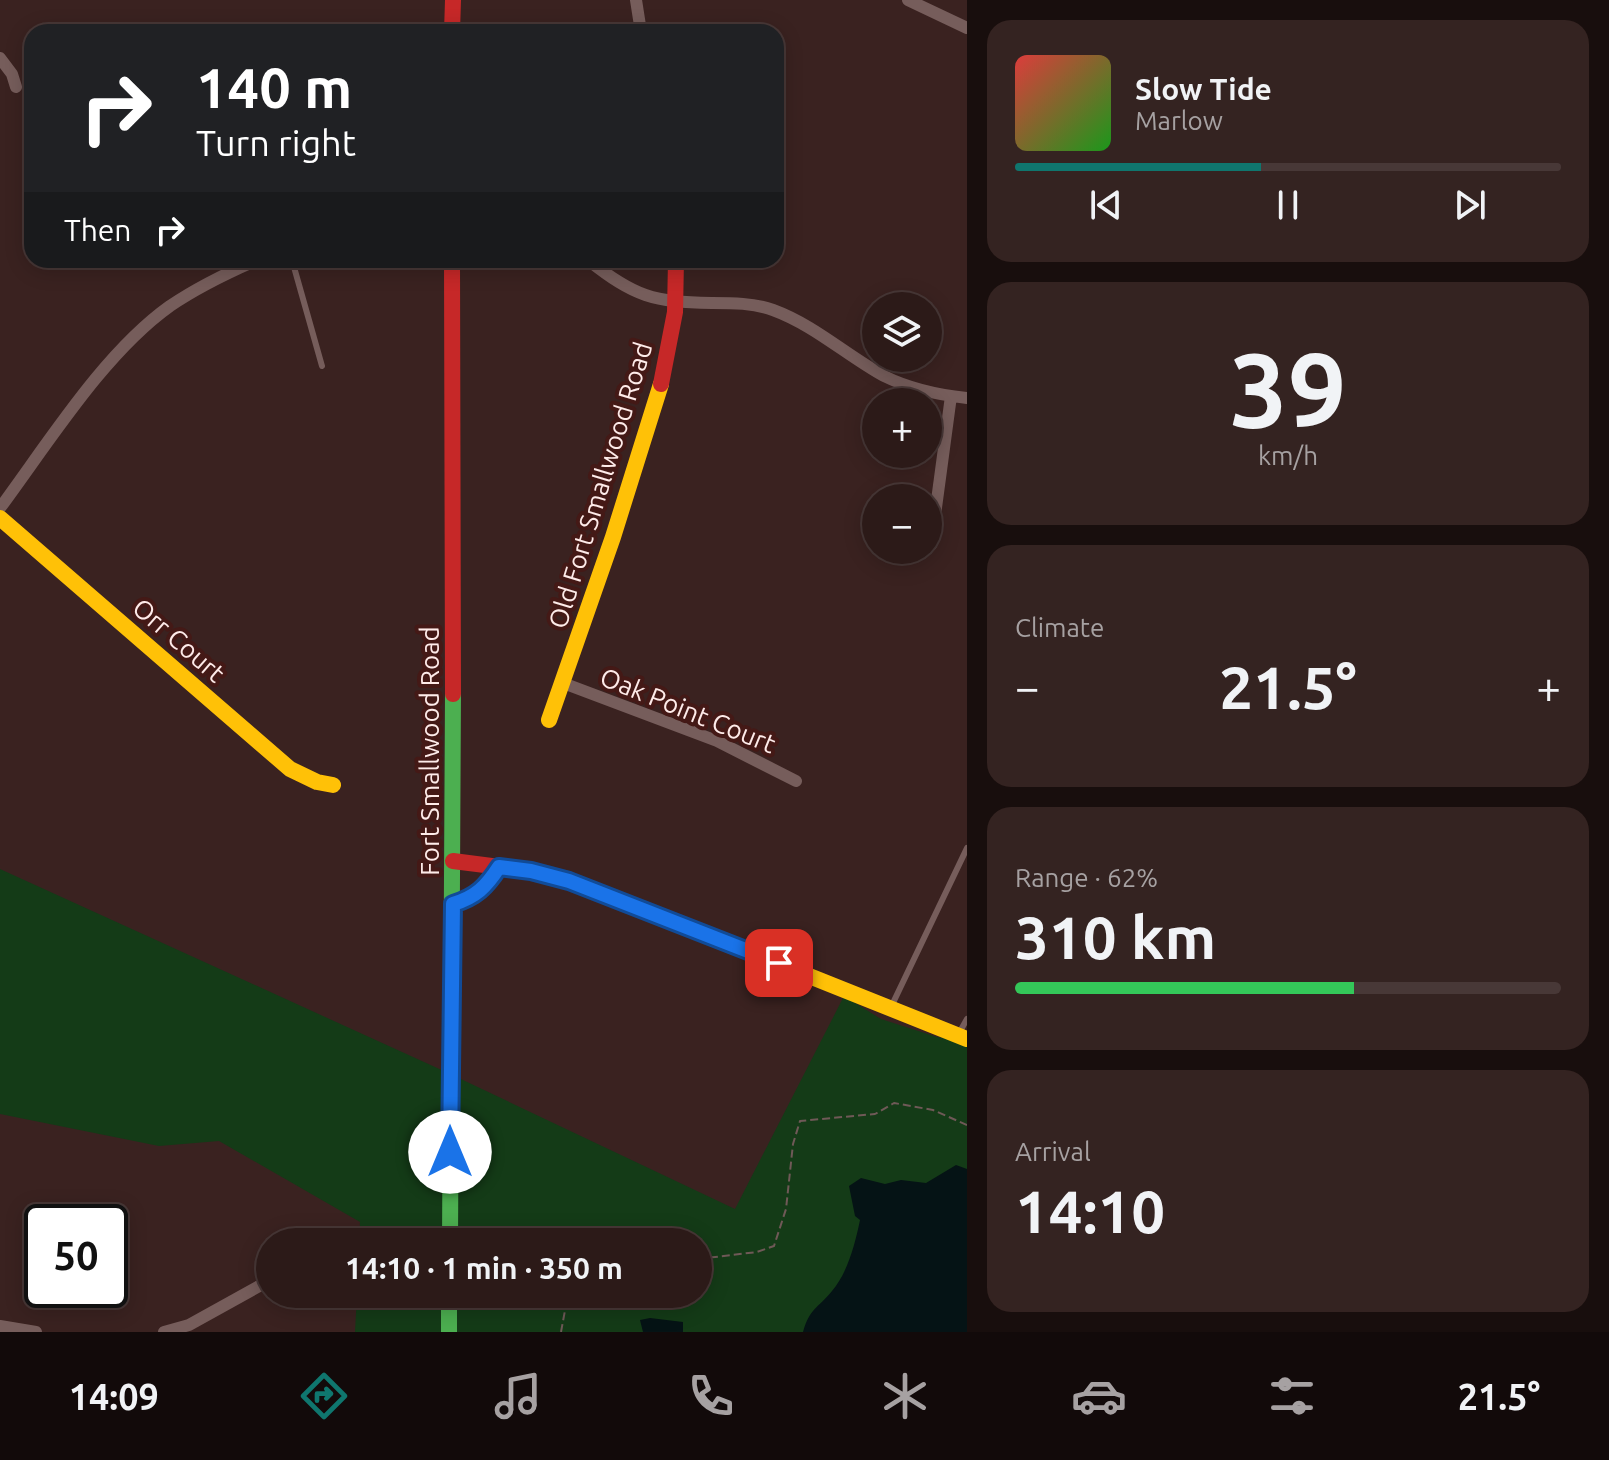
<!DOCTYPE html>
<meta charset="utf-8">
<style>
:root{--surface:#2c1a18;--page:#342321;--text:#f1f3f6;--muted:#a6a1a2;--line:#483837;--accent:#0f766e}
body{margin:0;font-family:Ubuntu,sans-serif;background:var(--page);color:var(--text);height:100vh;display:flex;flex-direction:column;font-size:30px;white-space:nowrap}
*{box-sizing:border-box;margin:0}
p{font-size:26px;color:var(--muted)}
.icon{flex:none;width:44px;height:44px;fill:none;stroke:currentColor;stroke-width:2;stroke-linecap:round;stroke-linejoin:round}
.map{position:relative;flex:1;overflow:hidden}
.sheet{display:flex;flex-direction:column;gap:20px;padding:20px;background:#180e0d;width:642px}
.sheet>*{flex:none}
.top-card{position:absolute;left:24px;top:24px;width:760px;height:244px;border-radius:24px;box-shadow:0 4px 20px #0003,0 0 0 2px var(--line);background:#202124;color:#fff;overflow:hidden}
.fabs{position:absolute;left:862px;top:292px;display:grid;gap:16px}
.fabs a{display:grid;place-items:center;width:80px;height:80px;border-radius:50%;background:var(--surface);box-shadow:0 4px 20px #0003,0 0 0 2px var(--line);font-size:40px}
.speed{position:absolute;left:24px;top:1204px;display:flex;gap:16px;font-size:40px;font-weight:700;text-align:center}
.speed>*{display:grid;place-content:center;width:104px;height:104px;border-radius:50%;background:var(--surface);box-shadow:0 4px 20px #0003,0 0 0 2px var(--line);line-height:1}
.speed .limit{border:4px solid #111;border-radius:12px;background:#fff;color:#111}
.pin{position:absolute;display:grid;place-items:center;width:68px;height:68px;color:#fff;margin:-34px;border-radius:16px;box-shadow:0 4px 12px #0006}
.me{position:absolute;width:88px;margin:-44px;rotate:0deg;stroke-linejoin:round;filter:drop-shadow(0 0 6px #0008)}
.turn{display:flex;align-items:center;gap:28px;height:168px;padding:0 40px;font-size:36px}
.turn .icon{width:104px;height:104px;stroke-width:2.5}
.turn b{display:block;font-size:56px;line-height:68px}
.then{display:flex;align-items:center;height:76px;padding:0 40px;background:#0003;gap:16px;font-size:30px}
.big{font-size:60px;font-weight:600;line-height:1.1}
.sheet .card{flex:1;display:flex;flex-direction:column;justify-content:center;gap:12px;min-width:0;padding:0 28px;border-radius:24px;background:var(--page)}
.sheet .dial{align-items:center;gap:0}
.dial b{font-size:104px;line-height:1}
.song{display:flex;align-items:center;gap:24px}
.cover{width:96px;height:96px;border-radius:12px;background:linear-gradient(135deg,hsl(0 70% 55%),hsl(120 70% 35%))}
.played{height:8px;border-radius:4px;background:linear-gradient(90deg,var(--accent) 45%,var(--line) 45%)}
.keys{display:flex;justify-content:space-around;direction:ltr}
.heat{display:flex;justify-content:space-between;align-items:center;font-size:44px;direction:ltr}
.charge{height:12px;border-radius:6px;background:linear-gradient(90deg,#34c759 62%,var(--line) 0)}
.trip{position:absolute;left:256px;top:1228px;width:456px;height:80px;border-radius:40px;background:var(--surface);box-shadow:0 4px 20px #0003,0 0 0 2px var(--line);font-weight:600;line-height:80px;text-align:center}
.tabs{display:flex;height:128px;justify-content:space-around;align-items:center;background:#120a0a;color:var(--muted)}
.tabs .icon{width:56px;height:56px}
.tabs .on{color:var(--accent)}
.tabs b{font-size:36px;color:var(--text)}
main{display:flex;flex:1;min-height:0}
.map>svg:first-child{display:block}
.green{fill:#143b17}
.water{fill:#051315}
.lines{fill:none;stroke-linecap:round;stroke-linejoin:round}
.path{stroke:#6f5957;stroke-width:2;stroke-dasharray:8 4;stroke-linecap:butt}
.lane{stroke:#765d5b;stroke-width:6}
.street{stroke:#765d5b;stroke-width:12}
.fast{stroke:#4caf50;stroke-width:16}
.slow{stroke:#ffc107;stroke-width:16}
.jam{stroke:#c62828;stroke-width:16}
.route-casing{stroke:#114b97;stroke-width:20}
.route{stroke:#1a73e8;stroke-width:14}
.labels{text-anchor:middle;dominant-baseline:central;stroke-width:8;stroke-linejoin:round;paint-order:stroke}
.street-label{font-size:26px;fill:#feebe9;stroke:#441916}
</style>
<main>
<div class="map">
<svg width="967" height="1332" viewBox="0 0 967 1332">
<rect width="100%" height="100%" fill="#3a2220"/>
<path class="green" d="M0 869 446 1072 735 1209 844 996 881 1019 937 1037 967 1041V1332H355L357 1294H698V1242H359L360 1222 219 1141 159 1146 0 1114Z"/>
<path class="water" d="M956 1165 967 1169V1332H803C810 1308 817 1309 832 1291 848 1272 855 1244 860 1220L855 1216 849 1186 861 1178 885 1184 901 1180 926 1183Z
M650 1318 683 1322V1332H643L640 1320Z"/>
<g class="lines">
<path class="path" d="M698 1259 757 1252 774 1246 786 1209 793 1144 800 1121 875 1114 894 1103 933 1110 967 1125
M561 1332 568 1294"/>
<path class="lane" d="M292 260 322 366
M454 903C475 898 485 888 497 870
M892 1005 967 848
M958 1035 967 1019"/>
<path class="street" d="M636 0 641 32
M908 0 967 28
M0 58 12 74 16 87
M588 260C635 297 653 302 712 303 732 303 754 303 773 310 814 325 846 355 884 376 910 389 939 395 967 398
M0 508C49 442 104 353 170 306 198 287 227 273 257 260
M931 545 951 396
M563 683 717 741 796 781
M0 1326 36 1332
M164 1332 189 1325 270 1280"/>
<path class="fast" d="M450 1242 453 694
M449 1294V1332"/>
<path class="slow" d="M0 518 290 769 317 782 333 785
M549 720 613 537 661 384
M699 932 967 1039"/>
<path class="jam" d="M452 32 453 0
M452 260 453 694
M661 384 675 312 676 260
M453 861 531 871 569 881 699 932"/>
</g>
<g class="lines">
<defs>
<path id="route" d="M450 1152 453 904C476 897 486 887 499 867L531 871 569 881 779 963"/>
</defs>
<use href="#route" class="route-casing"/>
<use href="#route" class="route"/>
</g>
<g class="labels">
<g class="street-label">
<text transform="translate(600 485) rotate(-73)">Old Fort Smallwood Road</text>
<text transform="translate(179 640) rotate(41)">Orr Court</text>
<text transform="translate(688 710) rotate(22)">Oak Point Court</text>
<text transform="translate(429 751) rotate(-90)">Fort Smallwood Road</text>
</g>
</g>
</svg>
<div class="fabs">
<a><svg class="icon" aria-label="layers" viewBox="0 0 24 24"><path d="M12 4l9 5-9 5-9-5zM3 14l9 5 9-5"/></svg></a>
<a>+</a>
<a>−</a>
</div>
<div class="speed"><div class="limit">50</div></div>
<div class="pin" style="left:779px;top:963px;background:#d93025"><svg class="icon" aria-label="arrive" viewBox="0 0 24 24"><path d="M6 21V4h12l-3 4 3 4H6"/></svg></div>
<svg class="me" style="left:450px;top:1152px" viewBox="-20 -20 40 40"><circle r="19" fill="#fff"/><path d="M0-13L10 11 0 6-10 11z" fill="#1a73e8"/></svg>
<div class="trip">14:10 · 1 min · 350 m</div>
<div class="top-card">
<div class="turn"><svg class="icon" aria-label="right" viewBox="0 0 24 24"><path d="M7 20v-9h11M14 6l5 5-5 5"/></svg><div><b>140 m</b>Turn right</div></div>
<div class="then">Then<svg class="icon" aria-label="right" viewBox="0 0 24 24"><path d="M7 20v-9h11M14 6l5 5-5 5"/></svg></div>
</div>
</div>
<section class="sheet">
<div class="card">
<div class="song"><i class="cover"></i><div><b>Slow Tide</b><p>Marlow</p></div></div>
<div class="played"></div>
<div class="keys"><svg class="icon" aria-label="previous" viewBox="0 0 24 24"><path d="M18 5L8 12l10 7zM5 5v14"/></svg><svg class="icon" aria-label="pause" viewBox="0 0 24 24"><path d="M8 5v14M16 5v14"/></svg><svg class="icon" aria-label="next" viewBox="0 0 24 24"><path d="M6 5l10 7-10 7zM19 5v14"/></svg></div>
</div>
<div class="card dial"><b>39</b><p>km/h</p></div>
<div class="card"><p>Climate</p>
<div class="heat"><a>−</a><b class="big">21.5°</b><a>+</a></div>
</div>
<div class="card"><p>Range · 62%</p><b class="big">310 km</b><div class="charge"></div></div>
<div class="card"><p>Arrival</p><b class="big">14:10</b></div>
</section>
</main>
<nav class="tabs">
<b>14:09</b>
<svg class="icon on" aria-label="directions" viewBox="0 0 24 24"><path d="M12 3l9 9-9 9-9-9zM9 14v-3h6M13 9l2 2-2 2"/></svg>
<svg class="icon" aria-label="music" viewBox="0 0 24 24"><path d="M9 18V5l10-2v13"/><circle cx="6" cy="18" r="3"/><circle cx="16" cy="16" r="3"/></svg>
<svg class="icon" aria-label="phone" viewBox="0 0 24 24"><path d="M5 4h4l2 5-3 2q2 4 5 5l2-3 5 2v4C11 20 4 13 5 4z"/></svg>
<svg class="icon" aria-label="climate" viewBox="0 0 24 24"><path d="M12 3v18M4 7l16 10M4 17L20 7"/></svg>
<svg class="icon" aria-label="car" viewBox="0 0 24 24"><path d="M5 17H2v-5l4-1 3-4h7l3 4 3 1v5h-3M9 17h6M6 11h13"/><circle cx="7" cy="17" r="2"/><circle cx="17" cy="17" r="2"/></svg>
<svg class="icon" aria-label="filters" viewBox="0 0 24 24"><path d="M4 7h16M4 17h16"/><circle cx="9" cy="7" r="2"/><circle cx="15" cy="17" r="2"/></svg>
<b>21.5°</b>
</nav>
